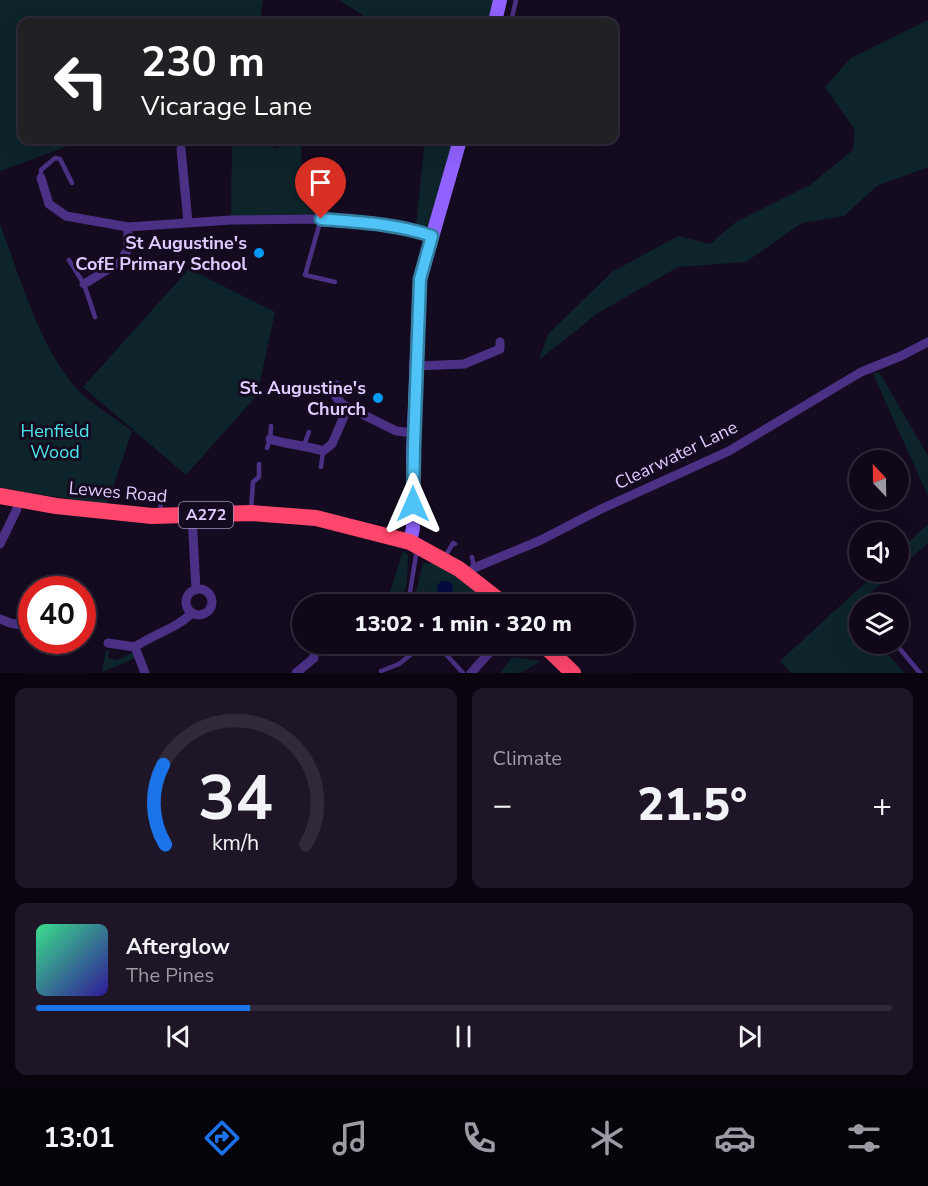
<!DOCTYPE html>
<meta charset="utf-8">
<style>
:root{--surface:#100819;--page:#1e1626;--text:#f1f3f6;--muted:#9c9aa2;--line:#302938;--accent:#1a73e8}
body{margin:0;font-family:"Nunito Sans",sans-serif;background:var(--page);color:var(--text);height:100vh;display:flex;flex-direction:column;font-size:22px;white-space:nowrap}
*{box-sizing:border-box;margin:0}
p{font-size:20px;color:var(--muted)}
.icon{flex:none;width:33px;height:33px;fill:none;stroke:currentColor;stroke-width:2;stroke-linecap:round;stroke-linejoin:round}
.map{position:relative;height:673px;overflow:hidden}
.drawer{display:flex;flex-direction:column;gap:15px;padding:15px;background:#09040e;flex:1}
.drawer>*{flex:none}
.top-card{position:absolute;left:18px;top:18px;width:600px;height:126px;border-radius:12px;box-shadow:0 6px 24px #0002,0 0 0 2px var(--line);background:#202124;color:#fff;overflow:hidden}
.needle{width:39px;rotate:338deg}
.fabs{position:absolute;left:849px;top:450px;display:grid;gap:12px}
.fabs a{display:grid;place-items:center;width:60px;height:60px;border-radius:50%;background:var(--surface);box-shadow:0 6px 24px #0002,0 0 0 2px var(--line);font-size:30px}
.speed{position:absolute;left:18px;top:576px;display:flex;gap:12px;font-size:30px;font-weight:700;text-align:center}
.speed>*{display:grid;place-content:center;width:78px;height:78px;border-radius:50%;background:var(--surface);box-shadow:0 6px 24px #0002,0 0 0 2px var(--line);line-height:1}
.speed .limit{border:9px solid #d22;background:#fff;color:#111}
.pin{position:absolute;display:grid;place-items:center;width:51px;height:51px;color:#fff;margin:-62px -26px;border-radius:50% 50% 50% 0;rotate:-45deg;box-shadow:0 0 6px #0007}
.pin .icon{rotate:45deg}
.me{position:absolute;width:66px;margin:-33px;rotate:0deg;stroke-linejoin:round;filter:drop-shadow(0 0 4px #0008)}
.turn{display:flex;align-items:center;gap:21px;height:126px;padding:0 24px;font-size:27px}
.turn .icon{width:78px;height:78px;stroke-width:2.5}
.turn b{display:block;font-size:42px;line-height:51px}
.big{font-size:45px;font-weight:800;line-height:1.1}
.drawer .card{flex:1;display:flex;flex-direction:column;justify-content:center;gap:9px;min-width:0;padding:0 21px;border-radius:12px;background:var(--page)}
.drawer .dial{align-items:center;gap:0}
.dial svg{height:156px;overflow:visible;fill:none;stroke:var(--line);stroke-width:7;stroke-linecap:round;text-anchor:middle}
.dial text{fill:var(--text);stroke:none}
.song{display:flex;align-items:center;gap:18px}
.cover{width:72px;height:72px;border-radius:9px;background:linear-gradient(135deg,hsl(150 70% 55%),hsl(250 70% 35%))}
.played{height:6px;border-radius:3px;background:linear-gradient(90deg,var(--accent) 25%,var(--line) 25%)}
.keys{display:flex;justify-content:space-around;direction:ltr}
.heat{display:flex;justify-content:space-between;align-items:center;font-size:33px;direction:ltr}
.drawer .tiles{flex:1;display:grid;gap:15px;grid-template-columns:1fr 1fr}
.card:last-child{grid-column:span 2}
.trip{position:absolute;left:292px;top:594px;width:342px;height:60px;border-radius:30px;background:var(--surface);box-shadow:0 6px 24px #0002,0 0 0 2px var(--line);font-weight:800;line-height:60px;text-align:center}
.dock{display:flex;height:96px;justify-content:space-around;align-items:center;background:#06030a;color:var(--muted)}
.dock .icon{width:42px;height:42px}
.dock .current{color:var(--accent)}
.dock b{font-size:27px;color:var(--text)}
.map>svg:first-child{display:block}
.green{fill:#0d242b}
.water{fill:#050a40}
.lines{fill:none;stroke-linecap:round;stroke-linejoin:round}
.lane{stroke:#4b3185;stroke-width:4.5}
.street{stroke:#4b3185;stroke-width:9}
.secondary{stroke:#9162ff;stroke-width:14}
.highway{stroke:#ff466c;stroke-width:16}
.route-casing{stroke:#337fa1;stroke-width:15}
.route{stroke:#4fc3f7;stroke-width:10}
.poi-dot{fill:#009af6;stroke:#150b21;stroke-width:2}
.labels{text-anchor:middle;dominant-baseline:central;stroke-width:6;stroke-linejoin:round;paint-order:stroke}
.shield{fill:#150b21;stroke:#a291bc;stroke-width:1.5}
.shield-label{font-size:16px;font-weight:bold;fill:#dfcbff}
.poi-label{font-size:18px;font-weight:bold;fill:#dfcbff;stroke:#150b21;text-anchor:end}
.park-label{font-size:18px;fill:#4ce6ea;stroke:#150b21}
.street-label{font-size:18px;fill:#dfcbff;stroke:#150b21}
</style>
<div class="map">
<svg width="928" height="673" viewBox="0 0 928 673">
<rect width="100%" height="100%" fill="#150b21"/>
<path class="green" d="M0 0H263L260 22H22V140H85L0 171Z
M339 0H500L495 22H373Z
M928 20V167L877 186 844 216 802 223 746 262 678 267 598 313 539 360 548 334 612 272 678 236 710 244 736 222 810 185 853 150 855 130 825 87 851 58Z
M232 140H272L273 149 301 142 302 178 326 180 321 219 231 220Z
M425 140H460L437 220 423 227 416 225Z
M0 224C21 279 38 345 77 389 91 404 115 418 132 431L107 505 0 488Z
M189 269 275 312 257 395 186 475 83 387Z
M879 372 928 456V496L873 374Z
M928 524V543L899 568V551Z
M403 551 408 555 407 583 402 601 388 598Z
M423 563 439 564 493 604H415V596Z
M877 572H895L849 611 859 623 860 644H878L905 673H791L780 661Z
M106 650 109 651 108 658 117 660 136 651 138 657 102 672Z
M512 657 541 661 521 673H500Z"/>
<path class="water" d="M437 589a8 8 0 1 1 16 0a8 8 0 1 1-16 0Z"/>
<g class="lines">
<path class="lane" d="M511 22 516 0
M41 178V170L55 158 60 159 72 183
M321 219 305 275 335 282
M69 260 84 284 95 317
M304 445 309 432
M267 448 270 439 271 426
M321 467 323 451
M160 495 161 511
M251 510 253 482 259 477V464
M445 557 453 543 455 544
M472 557 474 568
M408 604 417 549
M900 649 920 673
M442 650 463 673
M447 655 460 644
M381 671 399 664 424 644"/>
<path class="street" d="M181 149 188 222
M41 178 49 204 66 216 128 227 231 220 321 219 361 222 417 231 432 236
M84 284 120 262 128 249V227
M417 366 464 364 500 349V342
M337 385 336 397 342 404 396 431 414 433
M270 439C288 445 305 445 323 451L332 444 348 407
M192 516 196 590
M0 544 16 511 20 500
M468 575 474 568 541 540 601 509 729 451 861 372 901 356 928 342
M186 602a13 13 0 1 1 26 0a13 13 0 1 1-26 0Z
M0 619 10 623 26 626 32 623
M108 643 135 647
M145 673 135 647C153 634 176 629 192 613
M296 673 314 658 315 644
M471 673 497 644"/>
<path class="secondary" d="M495 22 500 0
M410 542 413 528V457L420 279 460 140"/>
<path class="highway" d="M0 496 56 506 152 516 251 513 316 518 410 542 459 569 504 604
M543 644 573 673"/>
</g>
<g class="lines">
<defs>
<path id="route" d="M321 219C358 222 397 224 432 236L420 279 414 445 413 504"/>
</defs>
<use href="#route" class="route-casing"/>
<use href="#route" class="route"/>
</g>
<g class="poi-dot">
<circle cx="259" cy="253" r="6"/>
<circle cx="378" cy="398" r="6"/>
</g>
<g class="labels">
<rect class="shield" x="179" y="502" width="54" height="26" rx="4.5"/>
<g class="shield-label">
<text x="206" y="515">A272</text>
</g>
<g class="poi-label">
<text x="247" y="243">St Augustine's<tspan x="247" dy="21">CofE Primary School</tspan></text>
<text x="366" y="388">St. Augustine's<tspan x="366" dy="21">Church</tspan></text>
</g>
<g class="park-label">
<text x="55" y="431">Henfield<tspan x="55" dy="21">Wood</tspan></text>
</g>
<g class="street-label">
<text transform="translate(676 455) rotate(-26)">Clearwater Lane</text>
<text transform="translate(118 492) rotate(5)">Lewes Road</text>
</g>
</g>
</svg>
<div class="fabs">
<a><svg class="needle" viewBox="-14 -14 28 28"><path d="M0-13l5 13h-10z" fill="#e53935"/><path d="M0 13l5-13h-10z" fill="#9c9aa2"/></svg></a>
<a><svg class="icon" aria-label="sound" viewBox="0 0 24 24"><path d="M4 9h4l5-4v14l-5-4H4zM17 9q2 3 0 6"/></svg></a>
<a><svg class="icon" aria-label="layers" viewBox="0 0 24 24"><path d="M12 4l9 5-9 5-9-5zM3 14l9 5 9-5"/></svg></a>
</div>
<div class="speed"><div class="limit">40</div></div>
<div class="pin" style="left:321px;top:219px;background:#d93025"><svg class="icon" aria-label="arrive" viewBox="0 0 24 24"><path d="M6 21V4h12l-3 4 3 4H6"/></svg></div>
<svg class="me" style="left:413px;top:504px" viewBox="-20 -20 40 40"><path d="M0-17L14 15 0 8-14 15z" fill="#4fc3f7" stroke="#fff" stroke-width="4"/></svg>
<div class="trip">13:02 · 1 min · 320 m</div>
<div class="top-card">
<div class="turn"><svg class="icon" aria-label="left" viewBox="0 0 24 24"><path d="M17 20v-9H6M10 6l-5 5 5 5"/></svg><div><b>230 m</b>Vicarage Lane</div></div>
</div>
</div>
<section class="drawer">
<div class="tiles">
<div class="card dial"><svg viewBox="0 0 100 80">
<path d="M14 69A42 42 0 1 1 86 69"/>
<path d="M14 69A42 42 0 0 1 13 28" stroke="#1a73e8"/>
<text x="50" y="56" font-size="32" font-weight="700">34</text>
<text x="50" y="72" font-size="11">km/h</text>
</svg></div>
<div class="card"><p>Climate</p>
<div class="heat"><a>−</a><b class="big">21.5°</b><a>+</a></div>
</div>
<div class="card">
<div class="song"><i class="cover"></i><div><b>Afterglow</b><p>The Pines</p></div></div>
<div class="played"></div>
<div class="keys"><svg class="icon" aria-label="previous" viewBox="0 0 24 24"><path d="M18 5L8 12l10 7zM5 5v14"/></svg><svg class="icon" aria-label="pause" viewBox="0 0 24 24"><path d="M8 5v14M16 5v14"/></svg><svg class="icon" aria-label="next" viewBox="0 0 24 24"><path d="M6 5l10 7-10 7zM19 5v14"/></svg></div>
</div>
</div>
</section>
<nav class="dock">
<b>13:01</b>
<svg class="icon current" aria-label="directions" viewBox="0 0 24 24"><path d="M12 3l9 9-9 9-9-9zM9 14v-3h6M13 9l2 2-2 2"/></svg>
<svg class="icon" aria-label="music" viewBox="0 0 24 24"><path d="M9 18V5l10-2v13"/><circle cx="6" cy="18" r="3"/><circle cx="16" cy="16" r="3"/></svg>
<svg class="icon" aria-label="phone" viewBox="0 0 24 24"><path d="M5 4h4l2 5-3 2q2 4 5 5l2-3 5 2v4C11 20 4 13 5 4z"/></svg>
<svg class="icon" aria-label="climate" viewBox="0 0 24 24"><path d="M12 3v18M4 7l16 10M4 17L20 7"/></svg>
<svg class="icon" aria-label="car" viewBox="0 0 24 24"><path d="M5 17H2v-5l4-1 3-4h7l3 4 3 1v5h-3M9 17h6M6 11h13"/><circle cx="7" cy="17" r="2"/><circle cx="17" cy="17" r="2"/></svg>
<svg class="icon" aria-label="filters" viewBox="0 0 24 24"><path d="M4 7h16M4 17h16"/><circle cx="9" cy="7" r="2"/><circle cx="15" cy="17" r="2"/></svg>
</nav>
